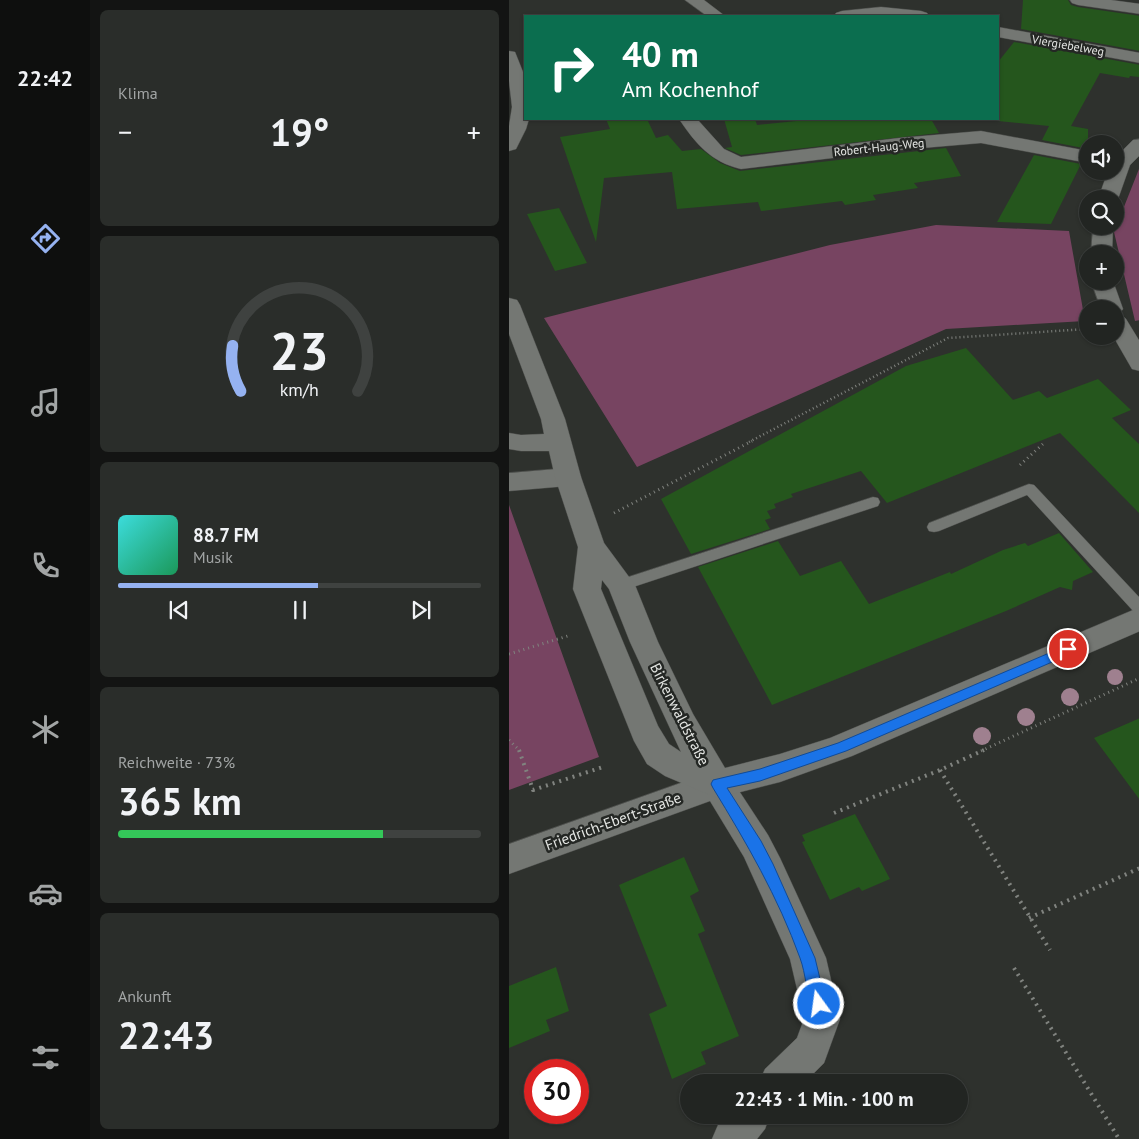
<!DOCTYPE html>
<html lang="de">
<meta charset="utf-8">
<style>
:root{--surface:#222522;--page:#2a2d2a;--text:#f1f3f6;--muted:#a2a5a5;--line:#3f4240;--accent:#95b2f1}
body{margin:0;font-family:"PT Sans",sans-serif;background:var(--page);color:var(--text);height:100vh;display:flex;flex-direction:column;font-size:19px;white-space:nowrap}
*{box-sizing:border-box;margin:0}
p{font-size:16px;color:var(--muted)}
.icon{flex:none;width:28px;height:28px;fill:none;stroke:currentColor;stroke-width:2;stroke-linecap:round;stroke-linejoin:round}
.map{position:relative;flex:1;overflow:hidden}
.drawer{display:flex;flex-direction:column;gap:10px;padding:10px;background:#131413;width:419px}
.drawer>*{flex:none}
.top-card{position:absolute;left:15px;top:15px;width:475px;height:105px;border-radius:0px;box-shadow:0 1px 4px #0004,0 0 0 1px var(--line);background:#0b6e4f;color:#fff;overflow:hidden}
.buttons{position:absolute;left:570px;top:135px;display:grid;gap:10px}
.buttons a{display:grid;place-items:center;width:45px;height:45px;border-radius:50%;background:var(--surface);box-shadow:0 1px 4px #0004,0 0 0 1px var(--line);font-size:25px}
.speed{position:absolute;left:15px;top:1059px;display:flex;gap:10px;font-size:25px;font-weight:700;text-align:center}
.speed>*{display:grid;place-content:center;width:65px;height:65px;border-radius:50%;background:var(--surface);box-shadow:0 1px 4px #0004,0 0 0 1px var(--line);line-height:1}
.speed .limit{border:8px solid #d22;background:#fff;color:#111}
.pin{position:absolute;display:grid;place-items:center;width:42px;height:42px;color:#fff;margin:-21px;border:2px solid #fff;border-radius:50%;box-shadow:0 1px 5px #0007}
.me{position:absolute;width:55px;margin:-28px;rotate:346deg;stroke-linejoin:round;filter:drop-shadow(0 0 4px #0008)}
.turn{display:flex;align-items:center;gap:18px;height:105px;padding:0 15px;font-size:22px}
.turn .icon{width:65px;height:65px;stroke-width:2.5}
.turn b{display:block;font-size:35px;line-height:42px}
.big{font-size:38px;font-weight:700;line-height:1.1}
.drawer .widget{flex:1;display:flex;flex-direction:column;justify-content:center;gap:8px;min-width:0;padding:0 18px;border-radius:8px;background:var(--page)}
.drawer .dial{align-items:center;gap:0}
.dial svg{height:130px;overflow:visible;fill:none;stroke:var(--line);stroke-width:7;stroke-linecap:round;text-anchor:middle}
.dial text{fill:var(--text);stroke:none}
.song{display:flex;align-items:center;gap:15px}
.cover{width:60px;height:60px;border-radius:8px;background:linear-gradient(135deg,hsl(180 70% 55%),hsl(150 70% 35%))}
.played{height:5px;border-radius:2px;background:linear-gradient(90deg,var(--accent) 55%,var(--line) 55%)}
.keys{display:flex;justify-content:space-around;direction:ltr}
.heat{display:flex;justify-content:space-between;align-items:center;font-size:28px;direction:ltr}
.charge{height:8px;border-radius:4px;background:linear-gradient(90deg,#34c759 73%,var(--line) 0)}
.trip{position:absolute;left:171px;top:1074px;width:288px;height:50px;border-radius:25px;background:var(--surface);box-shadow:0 1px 4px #0004,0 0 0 1px var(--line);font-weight:700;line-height:50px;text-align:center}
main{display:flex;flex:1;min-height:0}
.dock{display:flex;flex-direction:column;width:90px;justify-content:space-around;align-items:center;background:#0e0f0e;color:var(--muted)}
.dock .icon{width:35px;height:35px}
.dock .active{color:var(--accent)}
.dock b{font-size:22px;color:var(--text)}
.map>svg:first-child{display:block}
.green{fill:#774461}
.building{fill:#25561d}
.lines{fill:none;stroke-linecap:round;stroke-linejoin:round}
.service-casing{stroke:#4c4e4b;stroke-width:1}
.minor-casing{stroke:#4c4e4b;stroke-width:1}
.tertiary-casing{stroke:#4c4e4b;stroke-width:1}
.path-far2{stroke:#80837f;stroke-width:2.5;stroke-dasharray:1 3;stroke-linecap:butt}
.path-far1{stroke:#80837f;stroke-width:3;stroke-dasharray:1 4;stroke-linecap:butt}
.path{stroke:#80837f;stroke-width:4;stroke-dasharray:2 5;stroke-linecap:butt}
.service{fill:#747773;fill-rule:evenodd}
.minor{fill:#747773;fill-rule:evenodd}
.tertiary{fill:#747773;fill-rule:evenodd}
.tree{fill:#9f808f}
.route{fill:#1a73e8;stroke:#114b97}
.labels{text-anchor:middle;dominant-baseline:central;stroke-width:5;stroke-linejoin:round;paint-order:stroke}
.far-street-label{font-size:12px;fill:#e4e6e3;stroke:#242724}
.street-label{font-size:15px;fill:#e4e6e3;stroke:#242724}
</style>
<main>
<nav class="dock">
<b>22:42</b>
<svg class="icon active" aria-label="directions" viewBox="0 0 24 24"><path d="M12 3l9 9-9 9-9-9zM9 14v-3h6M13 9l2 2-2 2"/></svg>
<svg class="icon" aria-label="music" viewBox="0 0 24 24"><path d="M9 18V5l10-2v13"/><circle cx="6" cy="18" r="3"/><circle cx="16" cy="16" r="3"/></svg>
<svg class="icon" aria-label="phone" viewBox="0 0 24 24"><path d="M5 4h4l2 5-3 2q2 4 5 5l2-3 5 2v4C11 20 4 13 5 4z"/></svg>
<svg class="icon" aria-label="climate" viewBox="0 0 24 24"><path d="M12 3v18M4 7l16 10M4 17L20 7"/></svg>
<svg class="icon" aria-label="car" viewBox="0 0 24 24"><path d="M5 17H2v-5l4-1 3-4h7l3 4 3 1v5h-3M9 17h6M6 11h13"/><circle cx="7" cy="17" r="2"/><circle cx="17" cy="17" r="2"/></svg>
<svg class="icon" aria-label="filters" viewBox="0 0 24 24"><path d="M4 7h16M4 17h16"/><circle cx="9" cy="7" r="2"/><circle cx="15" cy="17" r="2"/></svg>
</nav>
<section class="drawer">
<div class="widget"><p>Klima</p>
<div class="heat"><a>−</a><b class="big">19°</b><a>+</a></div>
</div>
<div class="widget dial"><svg viewBox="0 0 100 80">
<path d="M14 69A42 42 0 1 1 86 69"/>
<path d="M14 69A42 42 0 0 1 9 41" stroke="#95b2f1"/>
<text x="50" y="56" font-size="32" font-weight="700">23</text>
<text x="50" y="72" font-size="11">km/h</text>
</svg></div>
<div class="widget">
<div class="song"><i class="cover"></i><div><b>88.7 FM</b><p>Musik</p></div></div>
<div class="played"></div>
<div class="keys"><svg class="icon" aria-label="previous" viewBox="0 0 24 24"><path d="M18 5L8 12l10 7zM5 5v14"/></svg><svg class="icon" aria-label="pause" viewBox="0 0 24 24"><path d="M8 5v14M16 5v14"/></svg><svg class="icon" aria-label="next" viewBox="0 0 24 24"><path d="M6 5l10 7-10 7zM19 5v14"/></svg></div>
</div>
<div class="widget"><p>Reichweite · 73%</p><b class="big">365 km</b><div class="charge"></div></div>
<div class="widget"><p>Ankunft</p><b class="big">22:43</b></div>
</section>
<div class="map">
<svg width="631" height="1139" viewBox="0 0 631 1139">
<rect width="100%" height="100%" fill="#2e312d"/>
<path class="green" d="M630 169 631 320 626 321 605 232Z
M427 225 560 231 576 321 437 329 128 467 35 318 321 245Z
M0 505 90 757 0 790Z"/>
<path class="building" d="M514 0H559L562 5 569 7 631 16V51L512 29Z
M505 42 631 65V77L621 76 620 78 591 73 562 126 579 129V149L533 140 540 126 489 121V62Z
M97 119H138L147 138 159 135 173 151 192 149 211 163 231 171 437 148 452 176 405 183 409 188 364 195 367 200 336 205 333 201 252 211 249 202 168 209 163 172 95 178 87 242 51 137 101 129Z
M215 119H246L248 125 307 119H422L430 133 232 155 216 148 223 147Z
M525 155 572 164 542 224 488 222Z
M50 208 78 263 46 271 18 214Z
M457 348 504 400 530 391 538 398 589 379 622 410 603 418 631 445V514L551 433 378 503 352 471 282 494 284 497 265 504 267 508 258 511 262 518 256 520 261 529 182 554 152 499 397 366Z
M550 533 584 572 564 581 563 590 551 587 497 611 263 705 189 567 269 541 291 576 332 561 360 604 441 572 442 574 494 550 516 543 519 546Z
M631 718V800L585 738Z
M346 814 381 879 353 891 350 887 321 900 293 842 296 841 293 835Z
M175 857 190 891 181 896 196 931 189 934 230 1036 192 1052 197 1064 163 1079 140 1014 158 1006 110 885Z
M47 967 60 1011 37 1020 41 1031 0 1048V986Z"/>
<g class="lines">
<defs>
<path id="service" d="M520 484 525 485 631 598V615L626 613 518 495 430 531 425 532 420 531 418 527 420 523Z
M364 497 369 498 371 502 369 506 112 591 107 589 104 585 107 581Z"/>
<path id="minor" d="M176 0H195L216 16H198Z
M561 0H602L631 4V14L569 5 563 3Z
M372 7 412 11 418 13 420 16H325L327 13 333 11Z
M489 27 631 53V63L489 37Z
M170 119H188L215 149 232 157 390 138 472 131 579 151V163L472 143 390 150 232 169C202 162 187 144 170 119Z
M631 139V155L621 165 609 199 606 203V199H589L599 171H606V158L624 140Z
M584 226H604L603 254H582Z
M582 281H604L614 309 611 313 617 319 631 342V371L623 369 604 336H606V309H592Z
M59 468 68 471 72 477 68 483 59 486 0 491V473Z
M208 770 219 774 259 835 271 858 317 958 331 1019 315 1063 296 1082H250L256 1069 288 1038 295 1019 281 959 235 857 201 801 0 874V844Z
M217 1115H261L256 1129 248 1139H203L209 1125Z"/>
<path id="tertiary" d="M0 51 6 52 16 77V119H20L17 129 7 149 0 151V126L3 107 0 81Z
M0 298 8 300 11 305 56 419 72 477 95 543 126 585 149 642 184 714 216 768 271 754 321 738 631 607V631L343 756 271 782 208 798 156 776 138 764 125 741 64 589 69 547 46 477 40 451H12L0 449V433L12 435 35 434 32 419 0 334ZM93 580 100 589 121 642 172 752 160 744 149 726 92 589Z"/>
</defs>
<use href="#service" class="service-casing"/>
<use href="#minor" class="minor-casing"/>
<use href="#tertiary" class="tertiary-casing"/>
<path class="path-far2" d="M240 442 439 338 579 329"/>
<path class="path-far1" d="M511 465 535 443
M105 513 243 441
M0 654 62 635
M0 740 11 751
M472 751 631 678"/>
<path class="path" d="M10 750 24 790 94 767
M431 770 541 950
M325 813 431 770 475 750
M520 918 631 868
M505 968 610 1139"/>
<use href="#service" class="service"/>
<use href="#minor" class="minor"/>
<use href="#tertiary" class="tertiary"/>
</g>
<g class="tree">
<circle cx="606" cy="677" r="8"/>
<circle cx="561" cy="697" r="9"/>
<circle cx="517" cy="717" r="9"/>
<circle cx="473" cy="736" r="9"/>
</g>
<path class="route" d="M559 645 564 646 565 649 564 653 337 751 251 781 218 788 252 841 264 864 306 958 317 1004 315 1009 310 1012 304 1009C297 993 297 974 291 958 269 897 237 842 204 788L202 784 204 780 251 769 329 743Z"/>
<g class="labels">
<g class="far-street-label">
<text transform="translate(559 45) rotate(10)">Viergiebelweg</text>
<text transform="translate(370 147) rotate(-6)">Robert-Haug-Weg</text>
</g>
<g class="street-label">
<text transform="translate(171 714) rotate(63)">Birkenwaldstraße</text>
<text transform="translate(104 821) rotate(-20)">Friedrich-Ebert-Straße</text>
</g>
</g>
</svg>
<div class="buttons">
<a><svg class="icon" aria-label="sound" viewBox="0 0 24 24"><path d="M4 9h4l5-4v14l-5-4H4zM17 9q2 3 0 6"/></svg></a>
<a><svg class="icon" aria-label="search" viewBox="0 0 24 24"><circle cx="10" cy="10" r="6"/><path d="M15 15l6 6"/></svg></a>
<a>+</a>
<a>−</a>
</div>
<div class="speed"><div class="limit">30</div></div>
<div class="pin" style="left:559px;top:649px;background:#d93025"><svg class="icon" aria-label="arrive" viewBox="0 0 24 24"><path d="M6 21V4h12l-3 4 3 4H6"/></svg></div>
<svg class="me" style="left:310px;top:1004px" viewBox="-20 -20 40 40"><circle r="17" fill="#1a73e8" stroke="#fff" stroke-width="3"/><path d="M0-11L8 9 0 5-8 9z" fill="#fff"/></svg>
<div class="trip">22:43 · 1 Min. · 100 m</div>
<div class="top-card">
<div class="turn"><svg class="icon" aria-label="right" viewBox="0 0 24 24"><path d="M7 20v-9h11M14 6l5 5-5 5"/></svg><div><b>40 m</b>Am Kochenhof</div></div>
</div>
</div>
</main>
